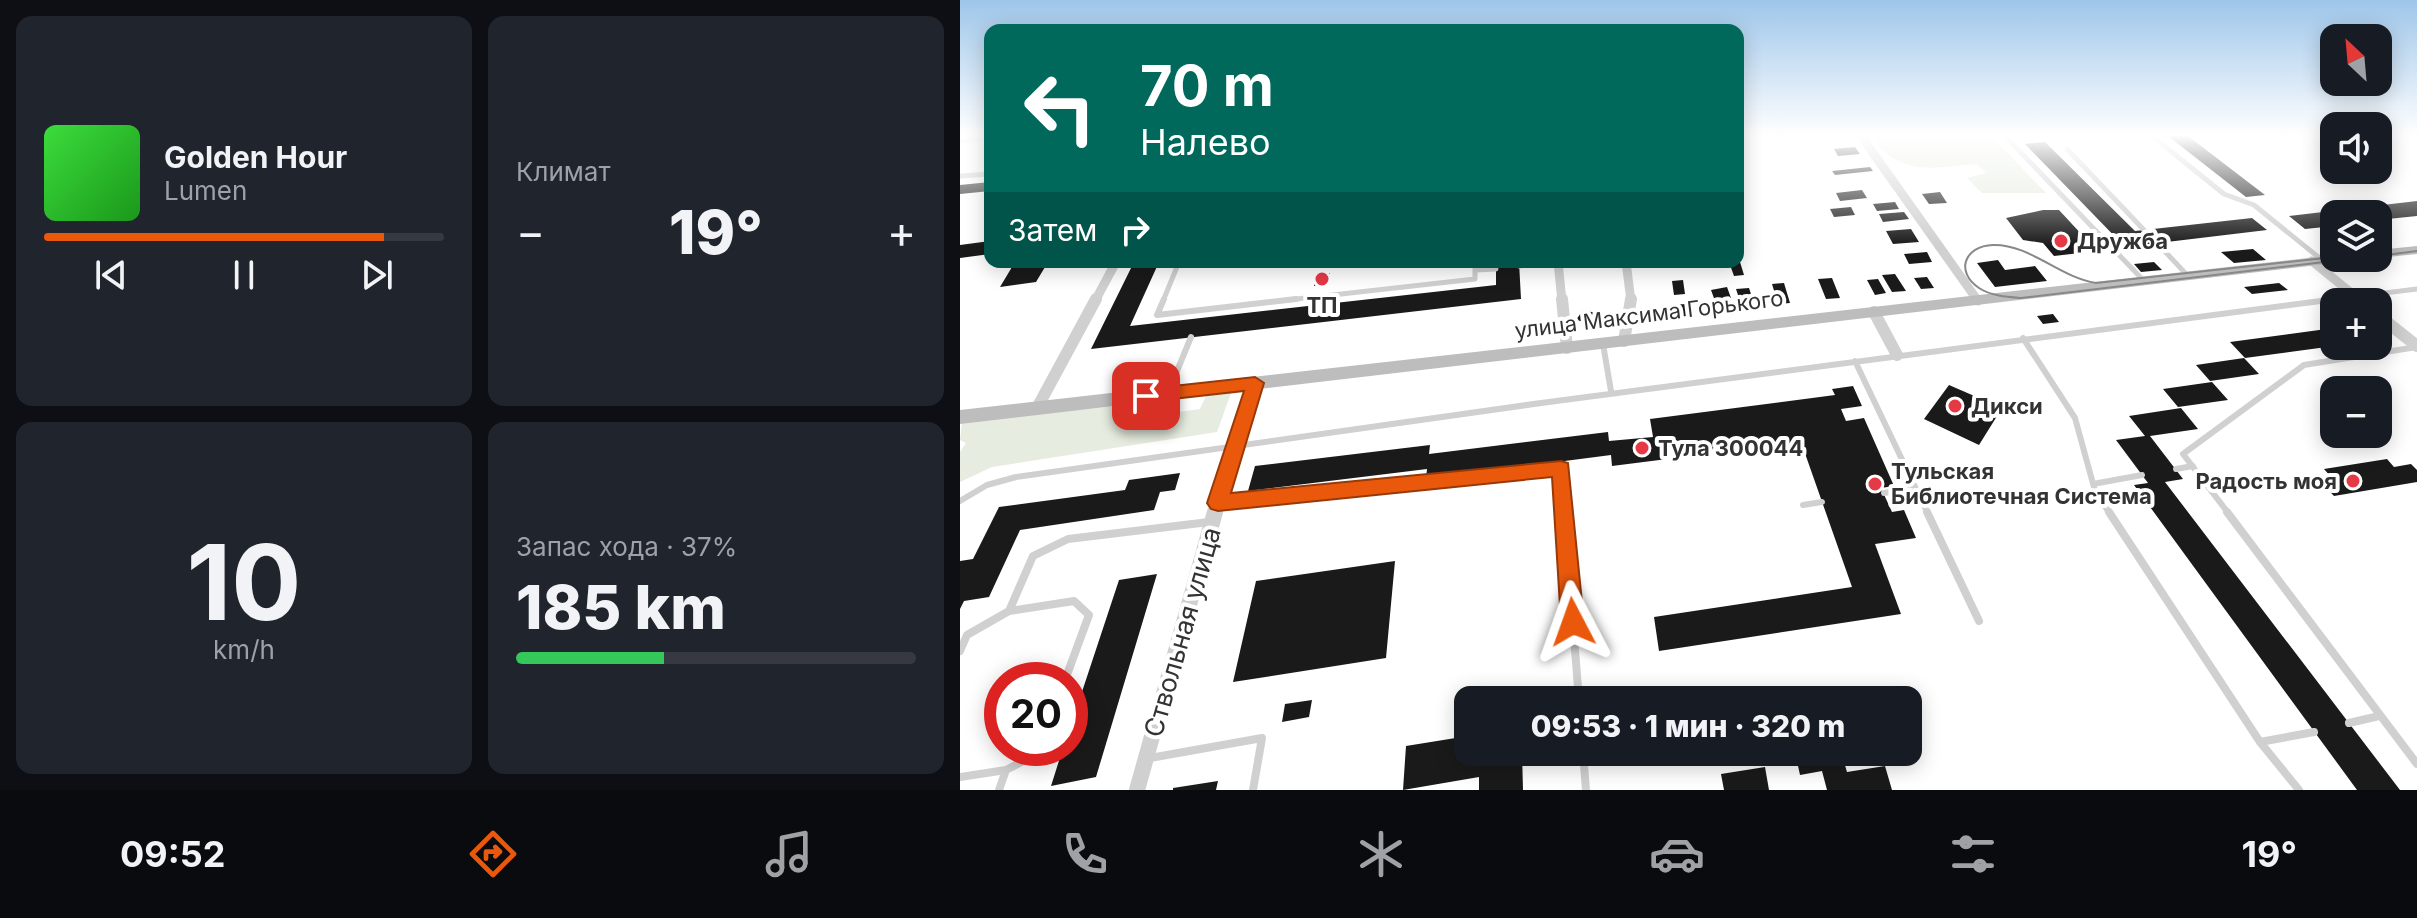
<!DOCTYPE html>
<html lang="ru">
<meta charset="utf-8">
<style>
:root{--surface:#171b24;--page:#20242c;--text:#f1f3f6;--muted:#9ea1a6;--line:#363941;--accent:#ea580c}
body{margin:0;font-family:Inter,sans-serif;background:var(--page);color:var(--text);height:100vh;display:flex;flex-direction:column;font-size:30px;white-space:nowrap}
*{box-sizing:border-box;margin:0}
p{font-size:26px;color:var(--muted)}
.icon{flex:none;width:44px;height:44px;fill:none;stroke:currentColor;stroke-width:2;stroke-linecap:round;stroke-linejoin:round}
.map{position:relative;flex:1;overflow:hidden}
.details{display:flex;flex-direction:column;gap:16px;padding:16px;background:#0d0f14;width:960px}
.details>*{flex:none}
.banner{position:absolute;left:24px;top:24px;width:760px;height:244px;border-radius:16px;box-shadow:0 4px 20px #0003;background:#00695c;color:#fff;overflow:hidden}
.needle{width:52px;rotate:334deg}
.buttons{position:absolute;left:1360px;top:24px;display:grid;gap:16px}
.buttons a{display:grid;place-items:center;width:72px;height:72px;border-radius:16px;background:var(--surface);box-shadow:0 4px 20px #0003;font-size:40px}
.speed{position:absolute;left:24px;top:662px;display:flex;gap:16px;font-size:40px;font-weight:700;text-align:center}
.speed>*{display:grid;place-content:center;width:104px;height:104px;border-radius:50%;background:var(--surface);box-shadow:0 4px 20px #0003;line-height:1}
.speed .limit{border:12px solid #d22;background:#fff;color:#111}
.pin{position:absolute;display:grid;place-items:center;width:68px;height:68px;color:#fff;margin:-34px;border-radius:16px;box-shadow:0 4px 12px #0006}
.me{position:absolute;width:88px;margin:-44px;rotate:356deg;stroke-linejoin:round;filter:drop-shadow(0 0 6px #0008)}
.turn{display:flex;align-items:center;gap:28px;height:168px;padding:0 24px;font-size:36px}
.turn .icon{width:104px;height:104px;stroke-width:2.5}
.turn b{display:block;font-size:56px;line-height:68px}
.then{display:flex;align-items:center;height:76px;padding:0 24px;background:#0003;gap:16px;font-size:30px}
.big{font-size:60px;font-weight:800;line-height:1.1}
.details .tile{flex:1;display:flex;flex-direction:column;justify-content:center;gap:12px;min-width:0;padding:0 28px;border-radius:16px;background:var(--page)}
.details .dial{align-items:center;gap:0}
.dial b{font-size:104px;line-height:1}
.song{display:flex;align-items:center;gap:24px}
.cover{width:96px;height:96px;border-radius:12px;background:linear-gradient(135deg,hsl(120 70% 55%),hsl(120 70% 35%))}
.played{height:8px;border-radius:4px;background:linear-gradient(90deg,var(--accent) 85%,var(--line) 85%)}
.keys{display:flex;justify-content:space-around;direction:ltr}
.heat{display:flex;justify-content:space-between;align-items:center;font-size:44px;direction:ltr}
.charge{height:12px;border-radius:6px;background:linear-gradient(90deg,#34c759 37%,var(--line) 0)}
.details .tiles{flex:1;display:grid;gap:16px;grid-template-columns:repeat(2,1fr)}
.trip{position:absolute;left:494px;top:686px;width:468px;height:80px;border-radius:16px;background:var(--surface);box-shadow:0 4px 20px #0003;font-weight:800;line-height:80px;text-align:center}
.tab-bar{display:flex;height:128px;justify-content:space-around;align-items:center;background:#090b0e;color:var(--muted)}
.tab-bar .icon{width:56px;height:56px}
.tab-bar .selected{color:var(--accent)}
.tab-bar b{font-size:36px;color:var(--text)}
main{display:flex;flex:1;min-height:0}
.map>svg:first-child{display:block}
.green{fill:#e6ecdf}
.building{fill:#1a1a1a}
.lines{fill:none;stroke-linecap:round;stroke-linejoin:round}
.service-far2{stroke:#d0d0d0;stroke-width:5}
.service-far1{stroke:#d0d0d0;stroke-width:6}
.service{stroke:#d0d0d0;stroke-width:8}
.minor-far2{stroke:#d0d0d0;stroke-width:9}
.minor-far1{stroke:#d0d0d0;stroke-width:12}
.minor{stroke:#d0d0d0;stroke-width:16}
.secondary{fill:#bdbdbd;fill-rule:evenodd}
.tram{stroke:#888;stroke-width:2}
.route{fill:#ea580c;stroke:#983908;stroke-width:2}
.poi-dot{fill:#e63946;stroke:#fff;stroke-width:3}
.labels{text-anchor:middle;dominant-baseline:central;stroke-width:8;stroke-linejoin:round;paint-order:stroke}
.poi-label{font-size:22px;font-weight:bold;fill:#333;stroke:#fff;text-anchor:start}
.street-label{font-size:22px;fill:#333;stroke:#fff}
.near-street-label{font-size:26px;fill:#333;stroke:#fff}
</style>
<main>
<section class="details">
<div class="tiles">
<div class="tile">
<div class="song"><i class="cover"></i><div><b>Golden Hour</b><p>Lumen</p></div></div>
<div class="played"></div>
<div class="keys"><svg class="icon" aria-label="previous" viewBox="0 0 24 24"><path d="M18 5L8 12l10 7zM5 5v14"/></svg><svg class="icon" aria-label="pause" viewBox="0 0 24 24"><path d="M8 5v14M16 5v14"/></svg><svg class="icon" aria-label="next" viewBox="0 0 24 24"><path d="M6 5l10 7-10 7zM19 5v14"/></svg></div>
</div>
<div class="tile"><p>Климат</p>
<div class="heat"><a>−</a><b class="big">19°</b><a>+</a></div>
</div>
<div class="tile dial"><b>10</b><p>km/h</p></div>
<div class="tile"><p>Запас хода · 37%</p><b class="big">185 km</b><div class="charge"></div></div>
</div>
</section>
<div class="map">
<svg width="1457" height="790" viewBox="0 0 1457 790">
<rect width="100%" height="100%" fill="#fff"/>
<path class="green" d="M911 136H1031L1086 193H1022L1007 178 1026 173 1017 164C971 167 941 178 911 136Z
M271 393 257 432 32 467 0 482V452L6 443 0 440 2 422 214 400 211 413 240 409 246 396Z"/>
<path class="building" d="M1208 136H1228L1305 195 1286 197Z
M1085 142 1175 231 1292 218 1307 230 1165 247 1065 144Z
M895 147 900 154 878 156 874 149Z
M910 167 913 171 875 175 872 171Z
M30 182V191L0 194V185Z
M902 190 907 198 880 201 876 193Z
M980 192 987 203 969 204 962 194Z
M1457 201V216L1418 220V214H1374V226L1345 229 1329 216Z
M935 202 939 209 917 211 913 204Z
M891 207 895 215 874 217 870 209Z
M1083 210H1099L1137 251 1094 256 1083 243 1063 240 1046 218Z
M944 212 949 219 923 222 919 214Z
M951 229 959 242 933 244 926 231Z
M30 241V254L0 258V245Z
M1293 249 1306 260 1274 263 1261 252Z
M967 252 972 262 949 264 944 254Z
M1038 260 1045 270 1075 266 1087 281 1035 287 1017 263Z
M55 262H88L76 282 40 287Z
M174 262H199L170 326 536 285V262H559L561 299 131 349Z
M769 262H780L784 275 774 276Z
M1194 262 1202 270 1181 272 1174 264Z
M370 273 368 284 354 286 356 274Z
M935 274 946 291 932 292 922 275Z
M967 277 974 288 961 289 954 278Z
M872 278 880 298 866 299 858 279Z
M918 279 926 293 915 295 907 280Z
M723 280 725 294 714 295 712 281Z
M824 283 830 303 818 304 812 284Z
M1319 283 1328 290 1292 294 1284 287Z
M767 287 771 298 755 301 751 290Z
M789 288 795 306 782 307 776 289Z
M726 304 728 316 713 317 710 305Z
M623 310 644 315 638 325 616 320Z
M1093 314 1099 322 1083 324 1077 316Z
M1374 328V346L1285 358 1270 342Z
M1284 358 1299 374 1250 381 1236 365Z
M1252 382 1268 400 1218 407 1203 389Z
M989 385 1042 408 1019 445 964 419Z
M893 386 902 406 881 409 886 421 904 418 934 486 921 488 932 512 944 510 956 538 915 544 941 614 699 651 694 617 892 587 841 442 652 466 651 455 466 479 467 469 288 491 295 466 470 445 469 454 648 432 649 441 693 437 690 419 875 395 872 389Z
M1221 408 1238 429 1190 436 1223 479 1205 482 1440 790H1397L1174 485 1188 483 1156 440 1185 436 1169 416Z
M1427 459 1434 467 1451 464 1457 470V482L1374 496 1358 479 1371 477 1364 469Z
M220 473 215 490 200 492 194 510 60 530 29 597 4 601 0 609V561L13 559 39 507 165 490 169 480Z
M435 561 426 658 273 682 296 581Z
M197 574 136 777 91 786 103 748H110V728L159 580Z
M352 700 349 717 322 722 325 704Z
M508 736V752H562L563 790H519V777L443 790 446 746Z
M835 752H881L887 772 925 766 932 790H867L862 771 840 775Z
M805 767 809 790H764L761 774Z
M258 781 256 790H213V788Z"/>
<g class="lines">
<path class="service-far2" d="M1045 136 1184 281
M1192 136 1264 194 1294 205 1362 260
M0 141 30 138
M1107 149 1184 230
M0 176 30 174
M1197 243 1228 276
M559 266 598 262
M515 270 536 269
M203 301 219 262
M319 301 515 279V262
M1360 301 1457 289"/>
<path class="service-far1" d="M204 299 197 315 336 299
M1063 338 1115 418 1135 491 1150 514
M643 344 651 391
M895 361 968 514
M208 393 231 337
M1216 469 1233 466
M1133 484 1182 475
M924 493 955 488
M0 501 27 485 56 477 581 403 1376 299
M259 503 601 468 605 514
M843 505 862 502
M1269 514 1223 454 1344 365 1457 347"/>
<path class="service" d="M604 512 619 700
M967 512 1019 621
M1149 512 1300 742 1339 790
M1267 512 1457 764
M0 651 7 635 49 611
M105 680 129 615 114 601 49 611 73 556 108 539 249 522
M1389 723 1419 716
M1300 742 1354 732
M623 752 626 790
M190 758 302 738 293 790
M0 777 46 770
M39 790 46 770 77 754 79 748"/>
<path class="minor-far2" d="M901 136 1018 301
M1352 261 1401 301
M598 262 602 301
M666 262 671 301
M135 301 156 262"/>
<path class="minor-far1" d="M602 299 607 348
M1399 299 1402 302
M914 312 937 355
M1418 315 1457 346
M664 341 671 299
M77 408 136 299
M255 514 295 383"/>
<path class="minor" d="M177 790 255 512"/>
<path class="secondary" d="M1457 246V254L1418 258H1416L1418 250Z
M1374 255V258H1390L1383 262 0 424V410Z"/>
<path class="tram" d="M1418 256 1457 251
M1374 257 1136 283C1099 277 1070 244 1033 245 1004 246 995 272 1019 288 1031 296 1047 297 1061 298L1398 258"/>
</g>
<linearGradient id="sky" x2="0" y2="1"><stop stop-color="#9ec6ea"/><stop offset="0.55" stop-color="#fff"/><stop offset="1" stop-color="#fff" stop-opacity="0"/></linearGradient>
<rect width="1457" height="246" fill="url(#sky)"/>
<path class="route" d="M295 377 304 383 271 493 601 461 608 463 624 622 621 629 613 632 605 629 601 622 592 477 258 511 251 509 247 503 284 391 186 402 177 396 186 389Z"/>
<g class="poi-dot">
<circle cx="1101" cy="241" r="8"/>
<circle cx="362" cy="279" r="8"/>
<circle cx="995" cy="406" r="8"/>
<circle cx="682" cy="448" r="8"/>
<circle cx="1393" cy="481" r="8"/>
<circle cx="915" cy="484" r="8"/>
</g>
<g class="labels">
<g class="poi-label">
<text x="1117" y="241">Дружба</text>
<text x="362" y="305" text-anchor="middle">ТП</text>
<text x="1011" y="406">Дикси</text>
<text x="698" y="448">Тула 300044</text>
<text x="931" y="471">Тульская<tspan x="931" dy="25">Библиотечная Система</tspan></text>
<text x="1377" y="481" text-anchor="end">Радость моя</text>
</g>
<g class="street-label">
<text transform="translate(689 314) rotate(-7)">улица Максима Горького</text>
</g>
<g class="near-street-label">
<text transform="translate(222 632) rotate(-74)">Ствольная улица</text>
</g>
</g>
</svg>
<div class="buttons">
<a><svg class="needle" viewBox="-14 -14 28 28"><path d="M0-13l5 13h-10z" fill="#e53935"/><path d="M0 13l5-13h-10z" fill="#9ea1a6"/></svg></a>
<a><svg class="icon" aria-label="sound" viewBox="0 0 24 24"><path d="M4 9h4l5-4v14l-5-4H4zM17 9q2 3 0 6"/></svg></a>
<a><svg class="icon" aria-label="layers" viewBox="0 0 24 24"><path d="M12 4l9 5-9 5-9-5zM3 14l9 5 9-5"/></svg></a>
<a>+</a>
<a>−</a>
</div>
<div class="speed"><div class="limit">20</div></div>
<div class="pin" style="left:186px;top:396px;background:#d93025"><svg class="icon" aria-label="arrive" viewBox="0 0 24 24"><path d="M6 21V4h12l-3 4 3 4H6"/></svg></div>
<svg class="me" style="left:613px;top:622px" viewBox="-20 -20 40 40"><path d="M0-17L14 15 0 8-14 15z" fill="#ea580c" stroke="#fff" stroke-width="4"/></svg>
<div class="trip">09:53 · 1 мин · 320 m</div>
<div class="banner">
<div class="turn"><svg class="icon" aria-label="left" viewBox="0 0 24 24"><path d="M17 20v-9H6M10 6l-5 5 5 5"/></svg><div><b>70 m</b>Налево</div></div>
<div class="then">Затем<svg class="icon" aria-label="right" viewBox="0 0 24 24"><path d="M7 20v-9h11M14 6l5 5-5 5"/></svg></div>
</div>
</div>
</main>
<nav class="tab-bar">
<b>09:52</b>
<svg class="icon selected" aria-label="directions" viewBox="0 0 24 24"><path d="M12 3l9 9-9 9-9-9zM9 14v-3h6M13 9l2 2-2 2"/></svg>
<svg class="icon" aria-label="music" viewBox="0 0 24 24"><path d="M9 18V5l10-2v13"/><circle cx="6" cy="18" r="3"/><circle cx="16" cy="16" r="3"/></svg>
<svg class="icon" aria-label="phone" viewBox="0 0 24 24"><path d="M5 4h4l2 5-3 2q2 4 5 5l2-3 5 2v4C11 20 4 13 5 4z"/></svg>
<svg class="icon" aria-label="climate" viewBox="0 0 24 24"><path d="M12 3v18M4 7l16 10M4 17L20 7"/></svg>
<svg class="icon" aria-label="car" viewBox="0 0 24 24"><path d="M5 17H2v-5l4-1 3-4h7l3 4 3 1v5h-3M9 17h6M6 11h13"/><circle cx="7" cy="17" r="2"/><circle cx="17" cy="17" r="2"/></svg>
<svg class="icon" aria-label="filters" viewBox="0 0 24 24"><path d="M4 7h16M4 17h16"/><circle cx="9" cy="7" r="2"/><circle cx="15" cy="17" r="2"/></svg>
<b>19°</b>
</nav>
